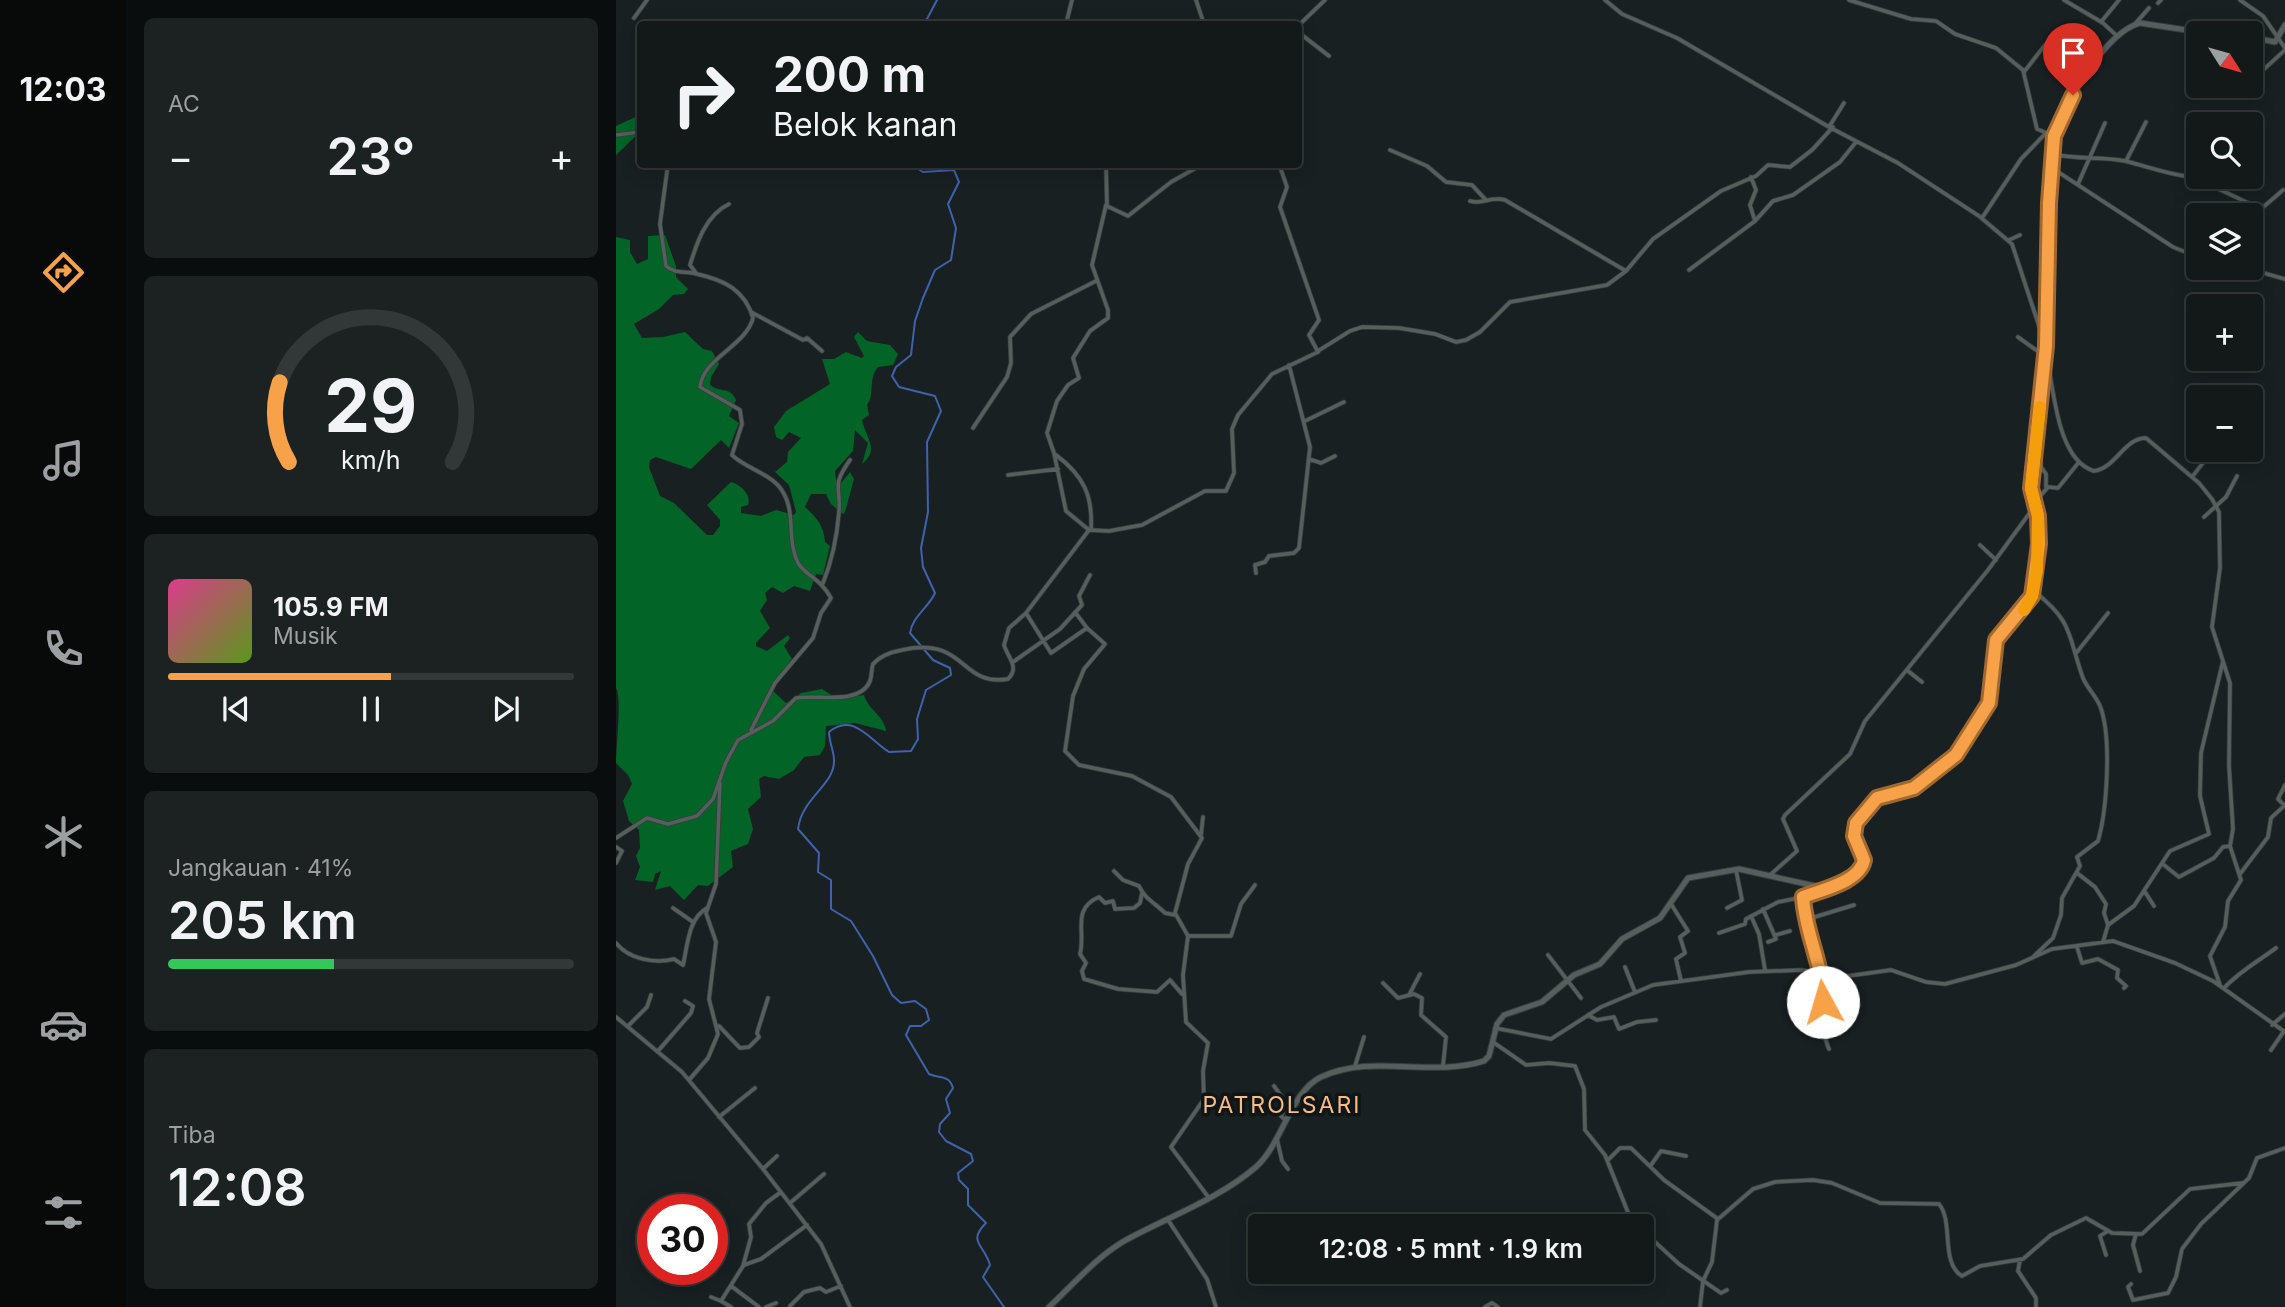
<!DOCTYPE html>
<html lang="id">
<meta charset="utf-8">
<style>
:root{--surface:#131819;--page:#1c2122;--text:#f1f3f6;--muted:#9da0a2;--line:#323738;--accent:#f7a149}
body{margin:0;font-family:Inter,sans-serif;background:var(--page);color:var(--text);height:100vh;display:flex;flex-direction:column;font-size:26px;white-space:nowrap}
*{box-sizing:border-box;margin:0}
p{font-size:23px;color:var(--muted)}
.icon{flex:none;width:38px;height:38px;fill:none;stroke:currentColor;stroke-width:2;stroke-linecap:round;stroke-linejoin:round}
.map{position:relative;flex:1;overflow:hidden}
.panel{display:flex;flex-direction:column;gap:18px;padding:18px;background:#0a0d0e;width:490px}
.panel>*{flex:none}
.guide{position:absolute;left:21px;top:21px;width:665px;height:147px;border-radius:7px;box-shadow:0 4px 18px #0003,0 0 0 2px var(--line);background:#131819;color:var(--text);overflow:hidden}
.needle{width:46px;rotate:127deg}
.buttons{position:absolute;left:1570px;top:21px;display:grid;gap:14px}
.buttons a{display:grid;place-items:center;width:77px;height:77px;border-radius:7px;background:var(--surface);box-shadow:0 4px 18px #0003,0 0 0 2px var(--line);font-size:35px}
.speed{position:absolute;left:21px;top:1194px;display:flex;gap:14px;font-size:35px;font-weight:700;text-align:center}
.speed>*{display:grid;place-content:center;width:91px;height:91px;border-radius:50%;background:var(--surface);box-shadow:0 4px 18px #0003,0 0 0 2px var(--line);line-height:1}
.speed .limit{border:10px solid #d22;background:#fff;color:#111}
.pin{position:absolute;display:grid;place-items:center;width:60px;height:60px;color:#fff;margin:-72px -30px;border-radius:50% 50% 50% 0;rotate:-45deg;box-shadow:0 0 7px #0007}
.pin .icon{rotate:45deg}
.me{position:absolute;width:77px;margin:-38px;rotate:354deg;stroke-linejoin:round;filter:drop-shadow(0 0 5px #0008)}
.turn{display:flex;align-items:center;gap:24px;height:147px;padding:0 21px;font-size:32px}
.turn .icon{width:91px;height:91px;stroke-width:2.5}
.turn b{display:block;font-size:49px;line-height:60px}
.big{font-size:52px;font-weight:600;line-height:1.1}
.panel .tile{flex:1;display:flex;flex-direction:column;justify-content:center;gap:10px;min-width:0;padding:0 24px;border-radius:10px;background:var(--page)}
.panel .dial{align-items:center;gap:0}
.dial svg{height:182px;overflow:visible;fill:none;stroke:var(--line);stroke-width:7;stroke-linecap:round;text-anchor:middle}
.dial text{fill:var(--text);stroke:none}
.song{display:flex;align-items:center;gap:21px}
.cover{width:84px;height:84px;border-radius:10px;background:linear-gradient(135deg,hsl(330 70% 55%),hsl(90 70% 35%))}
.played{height:7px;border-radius:4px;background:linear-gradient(90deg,var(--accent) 55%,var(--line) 55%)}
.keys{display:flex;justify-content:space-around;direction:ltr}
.heat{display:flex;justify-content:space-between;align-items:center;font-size:38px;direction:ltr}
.charge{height:10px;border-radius:5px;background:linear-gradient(90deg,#34c759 41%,var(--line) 0)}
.trip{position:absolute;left:632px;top:1214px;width:406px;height:70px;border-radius:7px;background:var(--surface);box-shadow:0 4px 18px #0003,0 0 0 2px var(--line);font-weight:600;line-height:70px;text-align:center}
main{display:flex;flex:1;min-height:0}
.tabs{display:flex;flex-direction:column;width:126px;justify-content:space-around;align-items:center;background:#080a0a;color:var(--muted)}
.tabs .icon{width:49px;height:49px}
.tabs .on{color:var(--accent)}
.tabs b{font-size:32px;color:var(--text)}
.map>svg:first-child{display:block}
.forest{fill:#026427}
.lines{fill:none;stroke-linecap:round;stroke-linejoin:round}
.stream{stroke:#3e63ac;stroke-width:2}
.street-casing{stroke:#383d3d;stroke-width:5}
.secondary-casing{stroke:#383d3d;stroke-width:7}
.street{stroke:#565e5e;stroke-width:3.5}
.secondary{stroke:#565e5e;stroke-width:5}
.route-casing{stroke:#a1692f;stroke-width:18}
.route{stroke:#f7a149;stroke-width:12}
.slow{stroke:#f59e0b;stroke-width:12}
.labels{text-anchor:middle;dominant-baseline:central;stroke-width:7;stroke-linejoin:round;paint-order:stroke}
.quarter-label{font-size:23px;letter-spacing:2px;fill:#f8bc84;stroke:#101617}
</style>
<main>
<nav class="tabs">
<b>12:03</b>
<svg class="icon on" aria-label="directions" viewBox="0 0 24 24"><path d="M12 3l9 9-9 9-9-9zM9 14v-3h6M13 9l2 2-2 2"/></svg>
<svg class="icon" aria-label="music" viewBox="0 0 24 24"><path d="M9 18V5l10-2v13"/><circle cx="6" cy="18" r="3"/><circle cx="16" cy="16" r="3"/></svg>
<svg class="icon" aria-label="phone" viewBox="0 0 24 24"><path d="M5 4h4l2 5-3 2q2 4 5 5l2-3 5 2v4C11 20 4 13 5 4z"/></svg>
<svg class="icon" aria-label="climate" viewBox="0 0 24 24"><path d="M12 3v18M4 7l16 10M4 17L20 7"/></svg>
<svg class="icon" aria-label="car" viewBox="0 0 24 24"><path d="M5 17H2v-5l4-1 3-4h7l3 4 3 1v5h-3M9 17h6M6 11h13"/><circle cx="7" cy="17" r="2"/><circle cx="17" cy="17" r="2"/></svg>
<svg class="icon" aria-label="filters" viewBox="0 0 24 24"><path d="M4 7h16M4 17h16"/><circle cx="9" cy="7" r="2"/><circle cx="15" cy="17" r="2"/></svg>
</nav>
<section class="panel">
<div class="tile"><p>AC</p>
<div class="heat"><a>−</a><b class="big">23°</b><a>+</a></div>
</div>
<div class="tile dial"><svg viewBox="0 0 100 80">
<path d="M14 69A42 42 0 1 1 86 69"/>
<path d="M14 69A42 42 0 0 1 10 34" stroke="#f7a149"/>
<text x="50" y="56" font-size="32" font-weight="700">29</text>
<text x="50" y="72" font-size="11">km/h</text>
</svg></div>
<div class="tile">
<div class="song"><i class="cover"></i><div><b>105.9 FM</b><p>Musik</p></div></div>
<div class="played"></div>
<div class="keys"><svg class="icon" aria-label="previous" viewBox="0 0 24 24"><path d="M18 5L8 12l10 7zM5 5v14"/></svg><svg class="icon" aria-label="pause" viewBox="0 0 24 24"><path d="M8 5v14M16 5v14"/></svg><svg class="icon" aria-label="next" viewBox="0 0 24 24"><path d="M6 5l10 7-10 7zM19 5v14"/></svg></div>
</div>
<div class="tile"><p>Jangkauan · 41%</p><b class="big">205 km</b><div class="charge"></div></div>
<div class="tile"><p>Tiba</p><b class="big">12:08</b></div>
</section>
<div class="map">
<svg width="1669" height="1307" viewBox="0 0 1669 1307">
<rect width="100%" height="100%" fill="#192021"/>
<path class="forest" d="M24 115V132L0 155V126Z
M49 235 60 266V277L72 289 68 294 57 295 43 309 18 324 26 338 47 337 69 332 87 349 96 351 103 364 95 377 94 385C104 393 114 386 120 400L113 416 123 423 113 448 105 440 75 469 40 457 34 460 33 467 44 496 58 503 91 535H97L104 526V520L91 505 115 482C124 484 136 495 132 505L125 507V513L145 516 160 510 178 515 180 512 173 485 159 472 171 462 172 452 185 438 173 432 166 440 160 437 158 427 170 411 214 384 206 359H218L230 352 246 358 248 356 238 337 242 332 251 341 274 345 282 354 277 365 262 367C252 378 259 395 251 405L253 415 246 420C250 438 264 450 246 464L252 443 239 430 237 451 219 471 220 480 225 483 234 472 238 479 229 512 227 514 215 504 210 494H195L189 507C201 518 208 526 209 542L214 546 207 575 200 574 194 591 178 586 167 593 156 587 149 593 151 600 144 611 154 628 140 643V646L151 651 172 635 174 638 168 646 176 659 154 688 170 703 185 693 206 689 222 699 248 695C252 710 268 715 270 731L239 723 210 726 209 746 204 755 188 757 178 770 163 779 148 776 143 779 145 797 132 809 137 829 132 844 115 851 117 867 92 886 82 885 68 900 54 886 39 890 45 871 39 874 37 882 19 880 24 867 20 856 24 848 23 830 13 821 7 801 16 784 12 775 0 763C0 747 6 698 0 688V237L14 240V252L21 264 32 259V236Z"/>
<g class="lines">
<path class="stream" d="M303 24 311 19 321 0
M294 164 307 172 338 170 343 182 332 204 340 228 335 260 319 270 307 298 299 321 295 355 280 367 276 376 283 387 319 396 325 411 311 442 312 512 305 548 307 567 319 593C313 607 296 617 294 633L317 660 334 668 335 675 310 690 301 719 302 739 295 751 273 752C254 740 237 712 213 732 213 742 218 751 218 760 219 785 186 797 182 829L203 853 202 872 215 880V909L235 921 257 956 276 995 285 1003 299 1001 310 1009 313 1020 305 1026H294L290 1035 313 1074C323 1079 333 1074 337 1088L330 1099 334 1113 324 1124 323 1132 330 1141 355 1154 357 1161 342 1173 343 1180 352 1189V1205L370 1223C351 1242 368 1244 374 1265L367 1277 388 1307"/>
<defs>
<path id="street" d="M580 0 588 24
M989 0 1006 14 1061 38 1213 127 1282 163 1363 216 1396 244 1424 329 1430 335
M1233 0 1295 19 1320 21 1339 34 1380 48 1407 70 1421 129 1438 136
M1448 0 1487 23 1501 36
M1624 0 1647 16 1669 48
M1542 3 1545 0
M18 18 31 0
M1485 22 1503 0
M450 24 456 0
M1519 24 1533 8
M682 26 709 0
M682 32 713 56
M1408 72 1429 45
M1635 81 1669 50
M1213 127 1228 103
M0 135 24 132
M774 150 811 166 830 182 856 185 869 199
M1437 154C1461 160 1485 156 1509 161 1530 166 1548 173 1569 176L1582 164
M1510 161 1530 122
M52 164 44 224 50 266C58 274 70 271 81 274 108 280 129 290 137 318 130 346 87 358 84 387L124 410 126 424 116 455C129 468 155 474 165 489 181 511 170 540 182 563 189 575 205 579 215 598L205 613 197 638 159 683 135 730
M490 164 491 206 512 216 555 182 587 164
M1436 168 1557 247 1582 257
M1573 175 1645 209 1667 190
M1608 177 1614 180 1619 177
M1462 184 1489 123
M854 201C866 205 875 196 889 200L1010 271
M1366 218 1405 159 1429 134
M1139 221 1157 201 1177 195 1224 162 1240 142
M1393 240 1404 235
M1630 268 1669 279
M1073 270 1139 221 1134 205 1140 190 1135 177
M80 273 74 265C81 242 90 215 113 204
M135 312 187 340 191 338 206 351
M1402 337 1420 350 1430 351
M702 351 734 331 746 327 783 328 819 334 840 342 850 340 864 332 894 302 991 285 1010 271 1037 239 1105 191 1140 176 1152 165 1174 167 1196 150 1217 127
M1431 358C1438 390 1441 460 1478 471 1500 468 1508 438 1530 438L1583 483 1596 499 1603 512 1604 568 1596 627 1614 683 1613 766 1617 829 1614 846 1625 880 1612 901 1609 927 1594 956 1604 985
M689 421 728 402
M357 428 391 377 395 363 394 337 415 314 480 281
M1422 431 1425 467 1430 474V487
M440 455C468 476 477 496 475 530
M693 459 705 463 719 456
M392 475 442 469
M1576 477 1597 450
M1419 502 1432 487 1442 488 1463 462
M1588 517 1610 497 1621 476
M473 530 450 511 438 453 431 433 441 401 452 385 463 378 457 358 474 331 492 318V310L476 265 490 205
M1364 545 1380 560
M640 573 639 565 649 562 653 556 678 553 683 548 694 447 673 365
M207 583C216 561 221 536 223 512 225 485 215 487 234 460
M459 612 471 628
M410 613 435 653 471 628 489 644 468 669 457 696 449 751 463 765 516 776 555 797 586 838 572 864 559 913 572 936 567 975 570 1022 592 1043 587 1071 588 1099 555 1147 593 1198
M1461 652 1492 613
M397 662 444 629 466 605 463 596 474 575
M1292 671 1306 682
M1668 805 1662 799 1669 785
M585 835 587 817
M0 838 31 818 52 824 81 816 97 799 110 762 122 740 157 721 180 698C200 694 244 706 254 681 256 676 255 670 257 664 265 655 275 652 286 650 351 636 343 687 392 679 404 667 392 658 388 645L393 628 410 613 473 530 493 531 526 525 589 491H610L618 473 616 429 622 415 656 374 702 352 693 335 703 320 664 207 671 187 663 164
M0 847 6 851 0 863
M1548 865 1563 877 1598 858 1607 847 1614 846
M498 871 507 880 523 886C529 899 539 903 549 913L559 915
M1461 873 1479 887 1490 904 1488 913 1492 925
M1624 874 1652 837 1655 818 1669 805
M1154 875 1181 851 1167 819 1169 815 1234 754 1249 721 1372 570 1418 507
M1529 892 1538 906
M526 893 524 903 518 908 499 909 497 901 489 903 483 897C455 909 470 932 464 954L470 963 466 971 468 979 502 989 541 992 554 980 566 994
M1187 897 1208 889
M1055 904 1072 931 1064 937 1069 953 1060 959 1065 981
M57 908 77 922
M1111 908 1126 900 1120 870
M1147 909 1160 939 1152 942
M1135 916 1143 934 1149 970
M1189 920 1238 905
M1103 933 1129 924 1130 919 1162 902 1187 897C1189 925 1200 951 1207 978 1214 1001 1202 1025 1213 1049
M1160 935 1174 931
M572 936H615L625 904 639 885
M1487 942 1492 925 1518 906 1554 851 1593 834 1584 796 1585 753 1607 661
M0 943C13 959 38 964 58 959L67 965C72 944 72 919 91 908
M1461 947 1466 963 1482 959 1502 970 1501 978 1510 986 1508 988
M932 955 965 998
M1416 958 1437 938 1445 915 1446 898 1464 866 1461 857 1482 841C1491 810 1496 736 1484 706 1480 696 1471 688 1467 678 1451 633 1458 623 1418 591
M1009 967 1019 992
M767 983 782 998 798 994 806 998 805 1015 830 1037 827 1066
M1608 988C1624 971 1641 962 1660 948
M793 995 804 974
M972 1015 981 1020 998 1017 1003 1029 1021 1022 1040 1020
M0 1017 66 1072 147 1169 205 1244 234 1307
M13 1025 31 1007 35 995
M1656 1025 1669 1014
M103 1026 124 1048 133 1047 143 1037 141 1033 152 998
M879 1028 935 1039 985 1007 1037 985 1133 972 1185 970 1232 976 1275 970 1310 982 1329 984 1400 965 1436 949 1497 941 1559 963 1597 981 1669 1032
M877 1042 910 1065 933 1063 959 1066 968 1089 969 1130 989 1155 1015 1220 1021 1227
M1655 1050 1668 1031
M42 1051 75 1013 77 1006 69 1001
M739 1066 748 1037
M73 1080 92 1058 102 1034 93 999 100 942 90 913 100 884 104 783
M658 1086 671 1104 665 1116 669 1120
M103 1117 139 1088
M661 1139 666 1161 672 1169
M992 1160 1004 1148H1015L1048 1180 1102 1219
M1035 1165 1045 1151 1070 1156
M147 1169 161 1156
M174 1203 208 1174
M552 1220 591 1279 600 1307
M1026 1230 1063 1264 1105 1293 1111 1290
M1520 1234 1517 1245 1524 1271
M1490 1255 1484 1236 1492 1231
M1404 1260 1402 1271 1420 1298V1307
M128 1265 145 1259 191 1225
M1515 1284 1512 1287 1517 1300 1552 1293 1560 1277 1566 1249 1585 1224 1633 1178 1641 1158 1669 1148
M115 1286 143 1307
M95 1297 105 1301 127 1266 135 1237 133 1224 150 1203 165 1192
M105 1301 115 1307
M174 1306 188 1292 204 1288 210 1292 225 1286
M150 1307 160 1303
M869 1307 876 1303 882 1307
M1084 1307 1087 1281 1096 1262 1101 1220 1137 1189 1159 1182 1197 1180 1216 1183 1264 1203 1323 1204C1338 1222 1324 1263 1346 1276L1364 1266 1407 1259 1435 1235 1470 1218 1496 1233 1526 1234 1574 1189 1627 1183"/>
<path id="secondary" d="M1634 37 1659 42 1669 25
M433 1307C457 1285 481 1256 510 1240 554 1216 601 1200 640 1167 666 1144 675 1091 705 1077 757 1053 813 1078 868 1061L873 1056 881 1024 888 1015 926 1002 958 975 984 964 1006 939 1044 918 1072 878 1123 869 1208 888 1243 871 1248 860 1238 836 1240 823 1260 798 1298 787 1340 755 1373 703 1380 640 1416 596 1423 544 1422 516 1415 488 1430 346 1433 203 1438 136C1450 103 1488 33 1524 23L1590 33"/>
</defs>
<use href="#street" class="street-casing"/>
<use href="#secondary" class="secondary-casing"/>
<use href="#street" class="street"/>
<use href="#secondary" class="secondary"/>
</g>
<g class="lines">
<defs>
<path id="route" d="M1207 1002C1208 966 1189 934 1187 897 1205 890 1244 882 1248 860L1238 836 1240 823 1261 798 1298 788 1340 755 1373 703 1380 640 1416 596 1423 544 1422 516 1415 488 1430 346 1433 203 1438 136 1457 95"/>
</defs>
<use href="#route" class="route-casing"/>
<use href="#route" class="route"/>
<path class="slow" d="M1408 610 1416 596 1421 570 1422 516 1415 488 1424 407"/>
</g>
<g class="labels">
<g class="quarter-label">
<text x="666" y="1105">PATROLSARI</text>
</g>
</g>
</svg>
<div class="buttons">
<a><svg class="needle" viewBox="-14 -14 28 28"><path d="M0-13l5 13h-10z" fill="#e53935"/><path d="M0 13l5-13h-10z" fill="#9da0a2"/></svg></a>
<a><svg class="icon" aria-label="search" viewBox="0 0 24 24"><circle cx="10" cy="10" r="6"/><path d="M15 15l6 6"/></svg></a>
<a><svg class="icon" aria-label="layers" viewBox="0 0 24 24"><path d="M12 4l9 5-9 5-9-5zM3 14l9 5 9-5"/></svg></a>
<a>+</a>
<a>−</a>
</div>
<div class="speed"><div class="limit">30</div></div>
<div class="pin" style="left:1457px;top:95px;background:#d93025"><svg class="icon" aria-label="arrive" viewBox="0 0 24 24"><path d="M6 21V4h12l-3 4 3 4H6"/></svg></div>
<svg class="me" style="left:1207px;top:1002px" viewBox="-20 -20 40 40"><circle r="19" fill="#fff"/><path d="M0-13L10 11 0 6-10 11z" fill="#f7a149"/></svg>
<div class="trip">12:08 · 5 mnt · 1.9 km</div>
<div class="guide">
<div class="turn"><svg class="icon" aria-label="right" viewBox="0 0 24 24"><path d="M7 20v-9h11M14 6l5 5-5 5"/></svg><div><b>200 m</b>Belok kanan</div></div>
</div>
</div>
</main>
